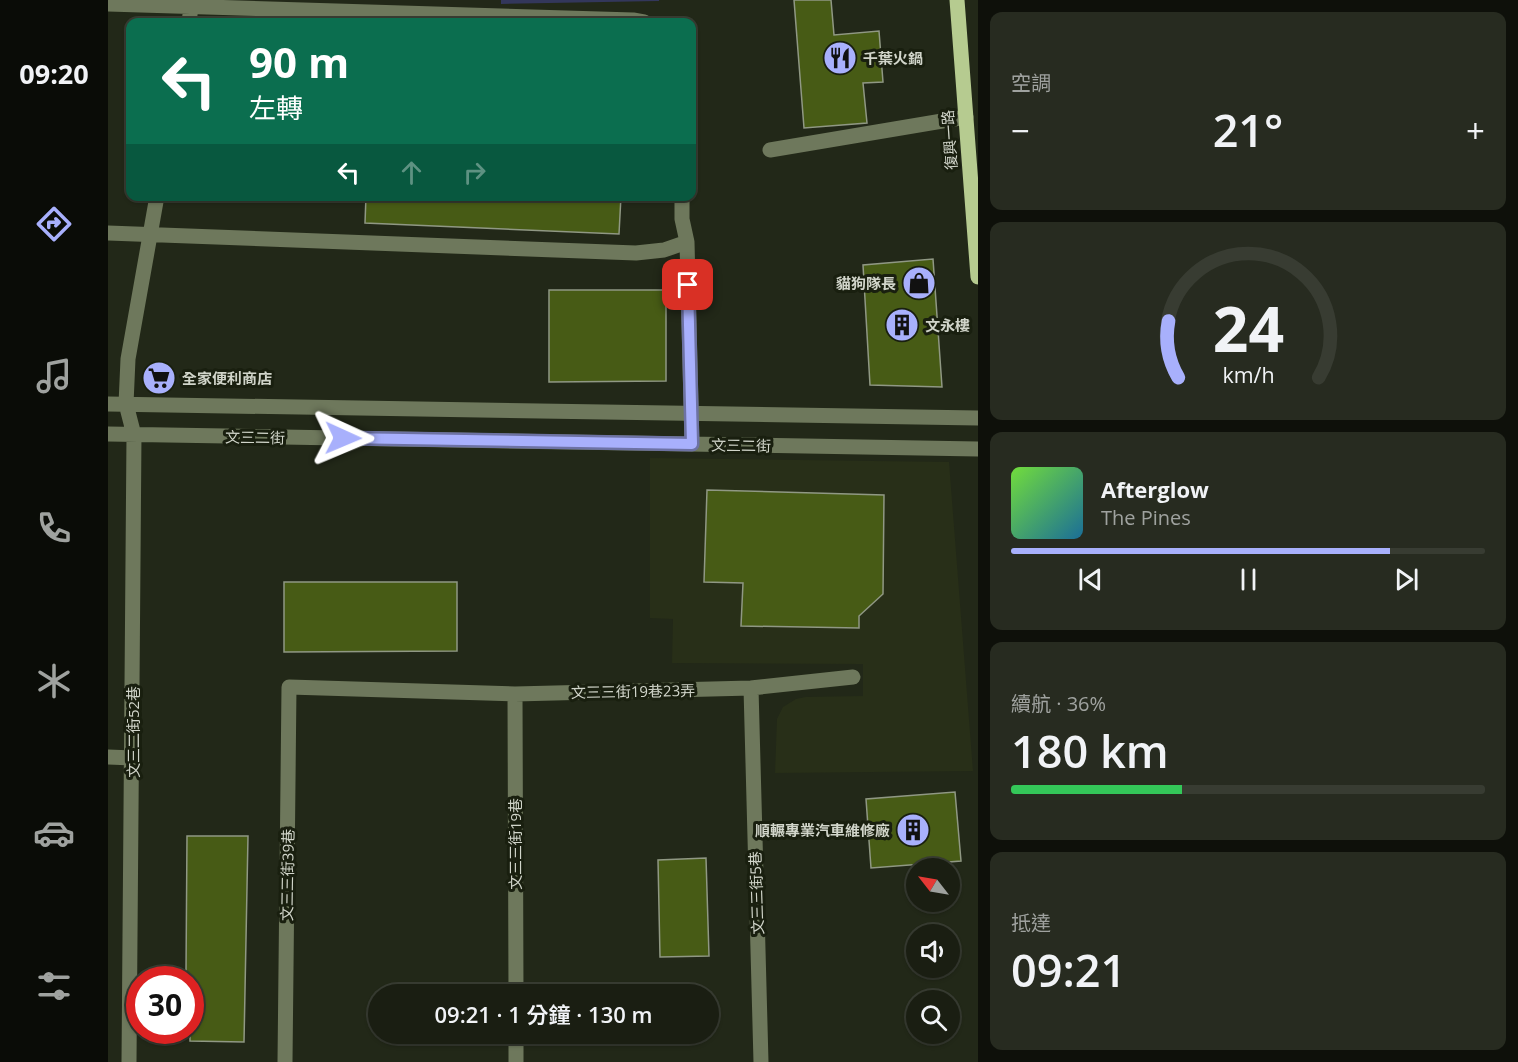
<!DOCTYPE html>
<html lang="zh-TW">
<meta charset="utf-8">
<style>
:root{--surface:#1a1e12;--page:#272b20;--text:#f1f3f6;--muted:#9fa29f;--line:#383c32;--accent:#a8b0fc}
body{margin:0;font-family:"Open Sans","Noto Sans TC",sans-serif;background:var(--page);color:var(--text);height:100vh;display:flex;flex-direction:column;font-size:22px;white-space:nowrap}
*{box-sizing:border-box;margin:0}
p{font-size:20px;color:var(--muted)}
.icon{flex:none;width:33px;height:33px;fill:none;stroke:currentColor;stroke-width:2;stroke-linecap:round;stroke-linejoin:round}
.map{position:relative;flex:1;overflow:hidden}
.sheet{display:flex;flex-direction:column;gap:12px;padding:12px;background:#0e100a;width:540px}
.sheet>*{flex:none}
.banner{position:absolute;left:18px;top:18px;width:570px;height:183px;border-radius:12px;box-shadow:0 2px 4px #0004,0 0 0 2px var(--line);background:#0b6e4f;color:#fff;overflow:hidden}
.needle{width:39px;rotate:301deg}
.fabs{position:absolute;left:798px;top:858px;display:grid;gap:12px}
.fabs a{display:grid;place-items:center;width:54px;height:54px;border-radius:50%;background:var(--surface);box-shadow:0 2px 4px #0004,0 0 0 2px var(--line);font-size:30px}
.speed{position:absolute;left:18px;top:966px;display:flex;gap:12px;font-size:30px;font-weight:700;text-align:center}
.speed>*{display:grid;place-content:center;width:78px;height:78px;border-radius:50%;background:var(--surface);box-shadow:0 2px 4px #0004,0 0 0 2px var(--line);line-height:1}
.speed .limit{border:9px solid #d22;background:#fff;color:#111}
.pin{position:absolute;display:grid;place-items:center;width:51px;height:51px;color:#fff;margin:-26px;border-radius:12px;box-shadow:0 3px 9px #0006}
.me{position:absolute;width:66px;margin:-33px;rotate:91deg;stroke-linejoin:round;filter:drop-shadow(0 0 4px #0008)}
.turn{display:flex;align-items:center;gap:21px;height:126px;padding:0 24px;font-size:27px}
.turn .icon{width:78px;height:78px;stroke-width:2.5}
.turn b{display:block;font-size:42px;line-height:51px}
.lanes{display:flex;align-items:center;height:57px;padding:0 24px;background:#0003;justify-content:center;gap:30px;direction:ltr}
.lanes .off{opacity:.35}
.big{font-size:45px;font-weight:600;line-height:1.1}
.sheet .card{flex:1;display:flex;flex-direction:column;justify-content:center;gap:9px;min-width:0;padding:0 21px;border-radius:12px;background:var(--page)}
.sheet .dial{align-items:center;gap:0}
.dial svg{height:156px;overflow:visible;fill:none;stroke:var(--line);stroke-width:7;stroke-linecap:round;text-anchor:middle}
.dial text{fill:var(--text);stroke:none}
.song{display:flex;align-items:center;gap:18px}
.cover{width:72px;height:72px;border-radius:9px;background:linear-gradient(135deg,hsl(100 70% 55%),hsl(200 70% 35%))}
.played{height:6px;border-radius:3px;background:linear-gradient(90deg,var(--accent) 80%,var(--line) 80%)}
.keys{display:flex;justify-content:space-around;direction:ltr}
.heat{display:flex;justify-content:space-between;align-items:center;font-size:33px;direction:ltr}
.charge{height:9px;border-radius:4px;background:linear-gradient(90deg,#34c759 36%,var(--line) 0)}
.trip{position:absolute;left:260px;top:984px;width:351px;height:60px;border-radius:30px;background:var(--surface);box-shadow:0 2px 4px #0004,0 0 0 2px var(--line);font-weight:600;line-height:60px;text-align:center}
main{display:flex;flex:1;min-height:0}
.tab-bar{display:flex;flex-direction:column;width:108px;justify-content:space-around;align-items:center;background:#0a0c07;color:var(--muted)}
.tab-bar .icon{width:42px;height:42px}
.tab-bar .on{color:var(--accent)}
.tab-bar b{font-size:27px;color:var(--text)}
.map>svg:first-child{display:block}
.built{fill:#282f18}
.green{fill:#33375b}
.building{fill:#475b15;stroke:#909884;stroke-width:1.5}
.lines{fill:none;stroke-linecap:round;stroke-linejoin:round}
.minor{stroke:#6e785c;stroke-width:15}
.major{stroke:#b6cb90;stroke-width:15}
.route-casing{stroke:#6d72a4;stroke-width:15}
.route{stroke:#a8b0fc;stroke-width:10}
.labels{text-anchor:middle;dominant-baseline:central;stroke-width:6;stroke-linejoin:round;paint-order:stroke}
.poi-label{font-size:15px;font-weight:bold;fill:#d1d5ca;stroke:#191f0f;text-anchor:start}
.street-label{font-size:15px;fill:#d1d5ca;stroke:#191f0f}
</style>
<main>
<nav class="tab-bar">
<b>09:20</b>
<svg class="icon on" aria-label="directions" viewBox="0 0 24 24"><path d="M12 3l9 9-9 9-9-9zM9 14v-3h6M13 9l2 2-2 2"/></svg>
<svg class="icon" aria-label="music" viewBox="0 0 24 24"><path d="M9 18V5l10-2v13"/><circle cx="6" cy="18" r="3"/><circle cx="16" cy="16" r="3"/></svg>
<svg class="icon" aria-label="phone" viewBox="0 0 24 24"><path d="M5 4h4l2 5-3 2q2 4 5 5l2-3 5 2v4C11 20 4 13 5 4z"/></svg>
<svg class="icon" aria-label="climate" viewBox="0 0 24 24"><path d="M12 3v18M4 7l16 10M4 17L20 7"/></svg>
<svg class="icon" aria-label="car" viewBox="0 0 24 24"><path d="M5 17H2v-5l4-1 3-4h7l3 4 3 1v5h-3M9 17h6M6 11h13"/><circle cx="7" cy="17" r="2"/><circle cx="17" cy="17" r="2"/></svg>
<svg class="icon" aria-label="filters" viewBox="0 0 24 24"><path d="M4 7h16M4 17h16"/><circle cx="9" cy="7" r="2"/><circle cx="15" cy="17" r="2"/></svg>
</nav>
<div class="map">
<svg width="870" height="1062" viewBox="0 0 870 1062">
<rect width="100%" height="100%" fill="#222818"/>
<path class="built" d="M542 458 841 462 865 771 667 773 669 719 675 707 688 699 698 697 755 696V664L564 663 565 619 542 618Z"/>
<path class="green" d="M393 0H551V1L393 4Z"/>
<path class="building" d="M686 0H723L726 35 771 31 775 82 755 83 759 123 696 128Z
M258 196H513L511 234 257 223Z
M825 259 834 387 762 385 755 265Z
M441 290H558V381L441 382Z
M599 490 776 495 775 594 751 616V628L633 626 635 583 596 582Z
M176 582H349V651L176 652Z
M847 792 853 861 763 868 758 799Z
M79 836H140L136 1042 82 1041V980H79L78 973Z
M598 858 601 956 552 957 550 860Z"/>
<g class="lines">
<path class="minor" d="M0 4 525 20 536 22
M81 22 84 0
M662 150 858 117
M0 233 528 253 556 250 579 242 574 219V196
M579 242 584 444
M0 404 870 418
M0 434 870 449
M643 688 653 1062
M407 694 408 994
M0 757 25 758
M408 1034V1062
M21 1062 26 435 18 404 20 359 49 196
M177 1062 181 687 407 694 643 688 745 677"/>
<path class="major" d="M849 0 870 277"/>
</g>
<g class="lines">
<defs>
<path id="route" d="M235 438 584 444 580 285"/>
</defs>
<use href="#route" class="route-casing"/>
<use href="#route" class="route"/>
</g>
<defs>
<symbol id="restaurant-disc" viewBox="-11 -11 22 22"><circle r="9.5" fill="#a8b0fc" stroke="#191f0f"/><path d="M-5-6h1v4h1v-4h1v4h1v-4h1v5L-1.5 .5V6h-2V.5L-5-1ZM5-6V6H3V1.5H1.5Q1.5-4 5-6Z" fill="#111"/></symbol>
<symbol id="shop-disc" viewBox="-11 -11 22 22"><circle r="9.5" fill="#a8b0fc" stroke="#191f0f"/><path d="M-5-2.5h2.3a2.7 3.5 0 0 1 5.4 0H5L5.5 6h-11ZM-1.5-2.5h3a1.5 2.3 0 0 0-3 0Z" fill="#111"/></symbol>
<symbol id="building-disc" viewBox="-11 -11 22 22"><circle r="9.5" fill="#a8b0fc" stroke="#191f0f"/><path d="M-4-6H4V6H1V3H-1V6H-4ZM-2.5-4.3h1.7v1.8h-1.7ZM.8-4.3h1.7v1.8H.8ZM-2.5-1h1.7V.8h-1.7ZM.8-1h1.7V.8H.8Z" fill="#111"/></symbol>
<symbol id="supermarket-disc" viewBox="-11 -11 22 22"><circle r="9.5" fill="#a8b0fc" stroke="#191f0f"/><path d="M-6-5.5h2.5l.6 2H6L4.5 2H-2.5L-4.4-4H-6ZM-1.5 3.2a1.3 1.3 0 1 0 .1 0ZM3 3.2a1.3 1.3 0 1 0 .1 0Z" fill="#111"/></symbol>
</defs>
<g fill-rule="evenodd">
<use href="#restaurant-disc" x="713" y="39" width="38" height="38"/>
<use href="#shop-disc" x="792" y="264" width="38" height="38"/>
<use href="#building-disc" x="775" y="306" width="38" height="38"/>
<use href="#supermarket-disc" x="32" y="359" width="38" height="38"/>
<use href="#building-disc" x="786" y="811" width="38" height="38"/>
</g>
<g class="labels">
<g class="poi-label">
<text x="755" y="58">千葉火鍋</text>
<text x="788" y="283" text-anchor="end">貓狗隊長</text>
<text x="817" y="325">文永樓</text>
<text x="74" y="378">全家便利商店</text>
<text x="782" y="830" text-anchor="end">順輾專業汽車維修廠</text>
</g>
<g class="street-label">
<text transform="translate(841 140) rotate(-94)">復興一路</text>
<text transform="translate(147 437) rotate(1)">文三二街</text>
<text transform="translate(633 445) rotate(1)">文三二街</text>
<text transform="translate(525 691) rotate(-1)">文三三街19巷23弄</text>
<text transform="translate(25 732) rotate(-90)">文三二街52巷</text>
<text transform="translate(407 844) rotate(-90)">文三三街19巷</text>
<text transform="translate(179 875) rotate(-89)">文三三街39巷</text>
<text transform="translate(648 893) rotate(-92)">文三三街5巷</text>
</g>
</g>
</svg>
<div class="fabs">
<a><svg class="needle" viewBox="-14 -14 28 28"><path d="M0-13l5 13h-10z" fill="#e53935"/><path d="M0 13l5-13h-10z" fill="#9fa29f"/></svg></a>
<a><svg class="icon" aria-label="sound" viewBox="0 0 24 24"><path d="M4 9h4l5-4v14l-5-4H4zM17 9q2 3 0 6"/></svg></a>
<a><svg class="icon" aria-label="search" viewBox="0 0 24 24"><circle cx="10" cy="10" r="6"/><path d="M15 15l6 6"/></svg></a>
</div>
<div class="speed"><div class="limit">30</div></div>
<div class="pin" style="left:580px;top:285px;background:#d93025"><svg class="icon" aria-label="arrive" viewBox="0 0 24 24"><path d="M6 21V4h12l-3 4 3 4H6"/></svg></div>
<svg class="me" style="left:235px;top:438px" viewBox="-20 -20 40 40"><path d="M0-17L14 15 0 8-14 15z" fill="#a8b0fc" stroke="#fff" stroke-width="4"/></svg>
<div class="trip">09:21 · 1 分鐘 · 130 m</div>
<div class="banner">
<div class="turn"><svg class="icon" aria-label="left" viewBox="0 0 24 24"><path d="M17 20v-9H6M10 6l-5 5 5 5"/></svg><div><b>90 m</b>左轉</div></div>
<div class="lanes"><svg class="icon" aria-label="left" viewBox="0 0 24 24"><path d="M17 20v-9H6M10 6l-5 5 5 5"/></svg><svg class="icon off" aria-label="ahead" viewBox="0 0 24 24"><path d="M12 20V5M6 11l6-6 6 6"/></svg><svg class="icon off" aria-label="right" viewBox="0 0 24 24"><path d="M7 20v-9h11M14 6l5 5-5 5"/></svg></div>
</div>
</div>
<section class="sheet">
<div class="card"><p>空調</p>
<div class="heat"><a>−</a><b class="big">21°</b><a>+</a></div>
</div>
<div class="card dial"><svg viewBox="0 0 100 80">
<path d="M14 69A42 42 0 1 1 86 69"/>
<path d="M14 69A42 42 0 0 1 9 40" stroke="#a8b0fc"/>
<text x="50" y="56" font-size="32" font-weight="700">24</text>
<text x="50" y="72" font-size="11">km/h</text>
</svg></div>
<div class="card">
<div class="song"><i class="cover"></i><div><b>Afterglow</b><p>The Pines</p></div></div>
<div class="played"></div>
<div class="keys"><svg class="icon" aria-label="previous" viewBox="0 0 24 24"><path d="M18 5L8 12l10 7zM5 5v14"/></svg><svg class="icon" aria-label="pause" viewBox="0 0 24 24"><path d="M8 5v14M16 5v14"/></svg><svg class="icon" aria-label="next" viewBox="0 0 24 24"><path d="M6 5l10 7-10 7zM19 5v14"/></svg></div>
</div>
<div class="card"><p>續航 · 36%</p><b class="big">180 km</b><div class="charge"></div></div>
<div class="card"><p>抵達</p><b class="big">09:21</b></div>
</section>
</main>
